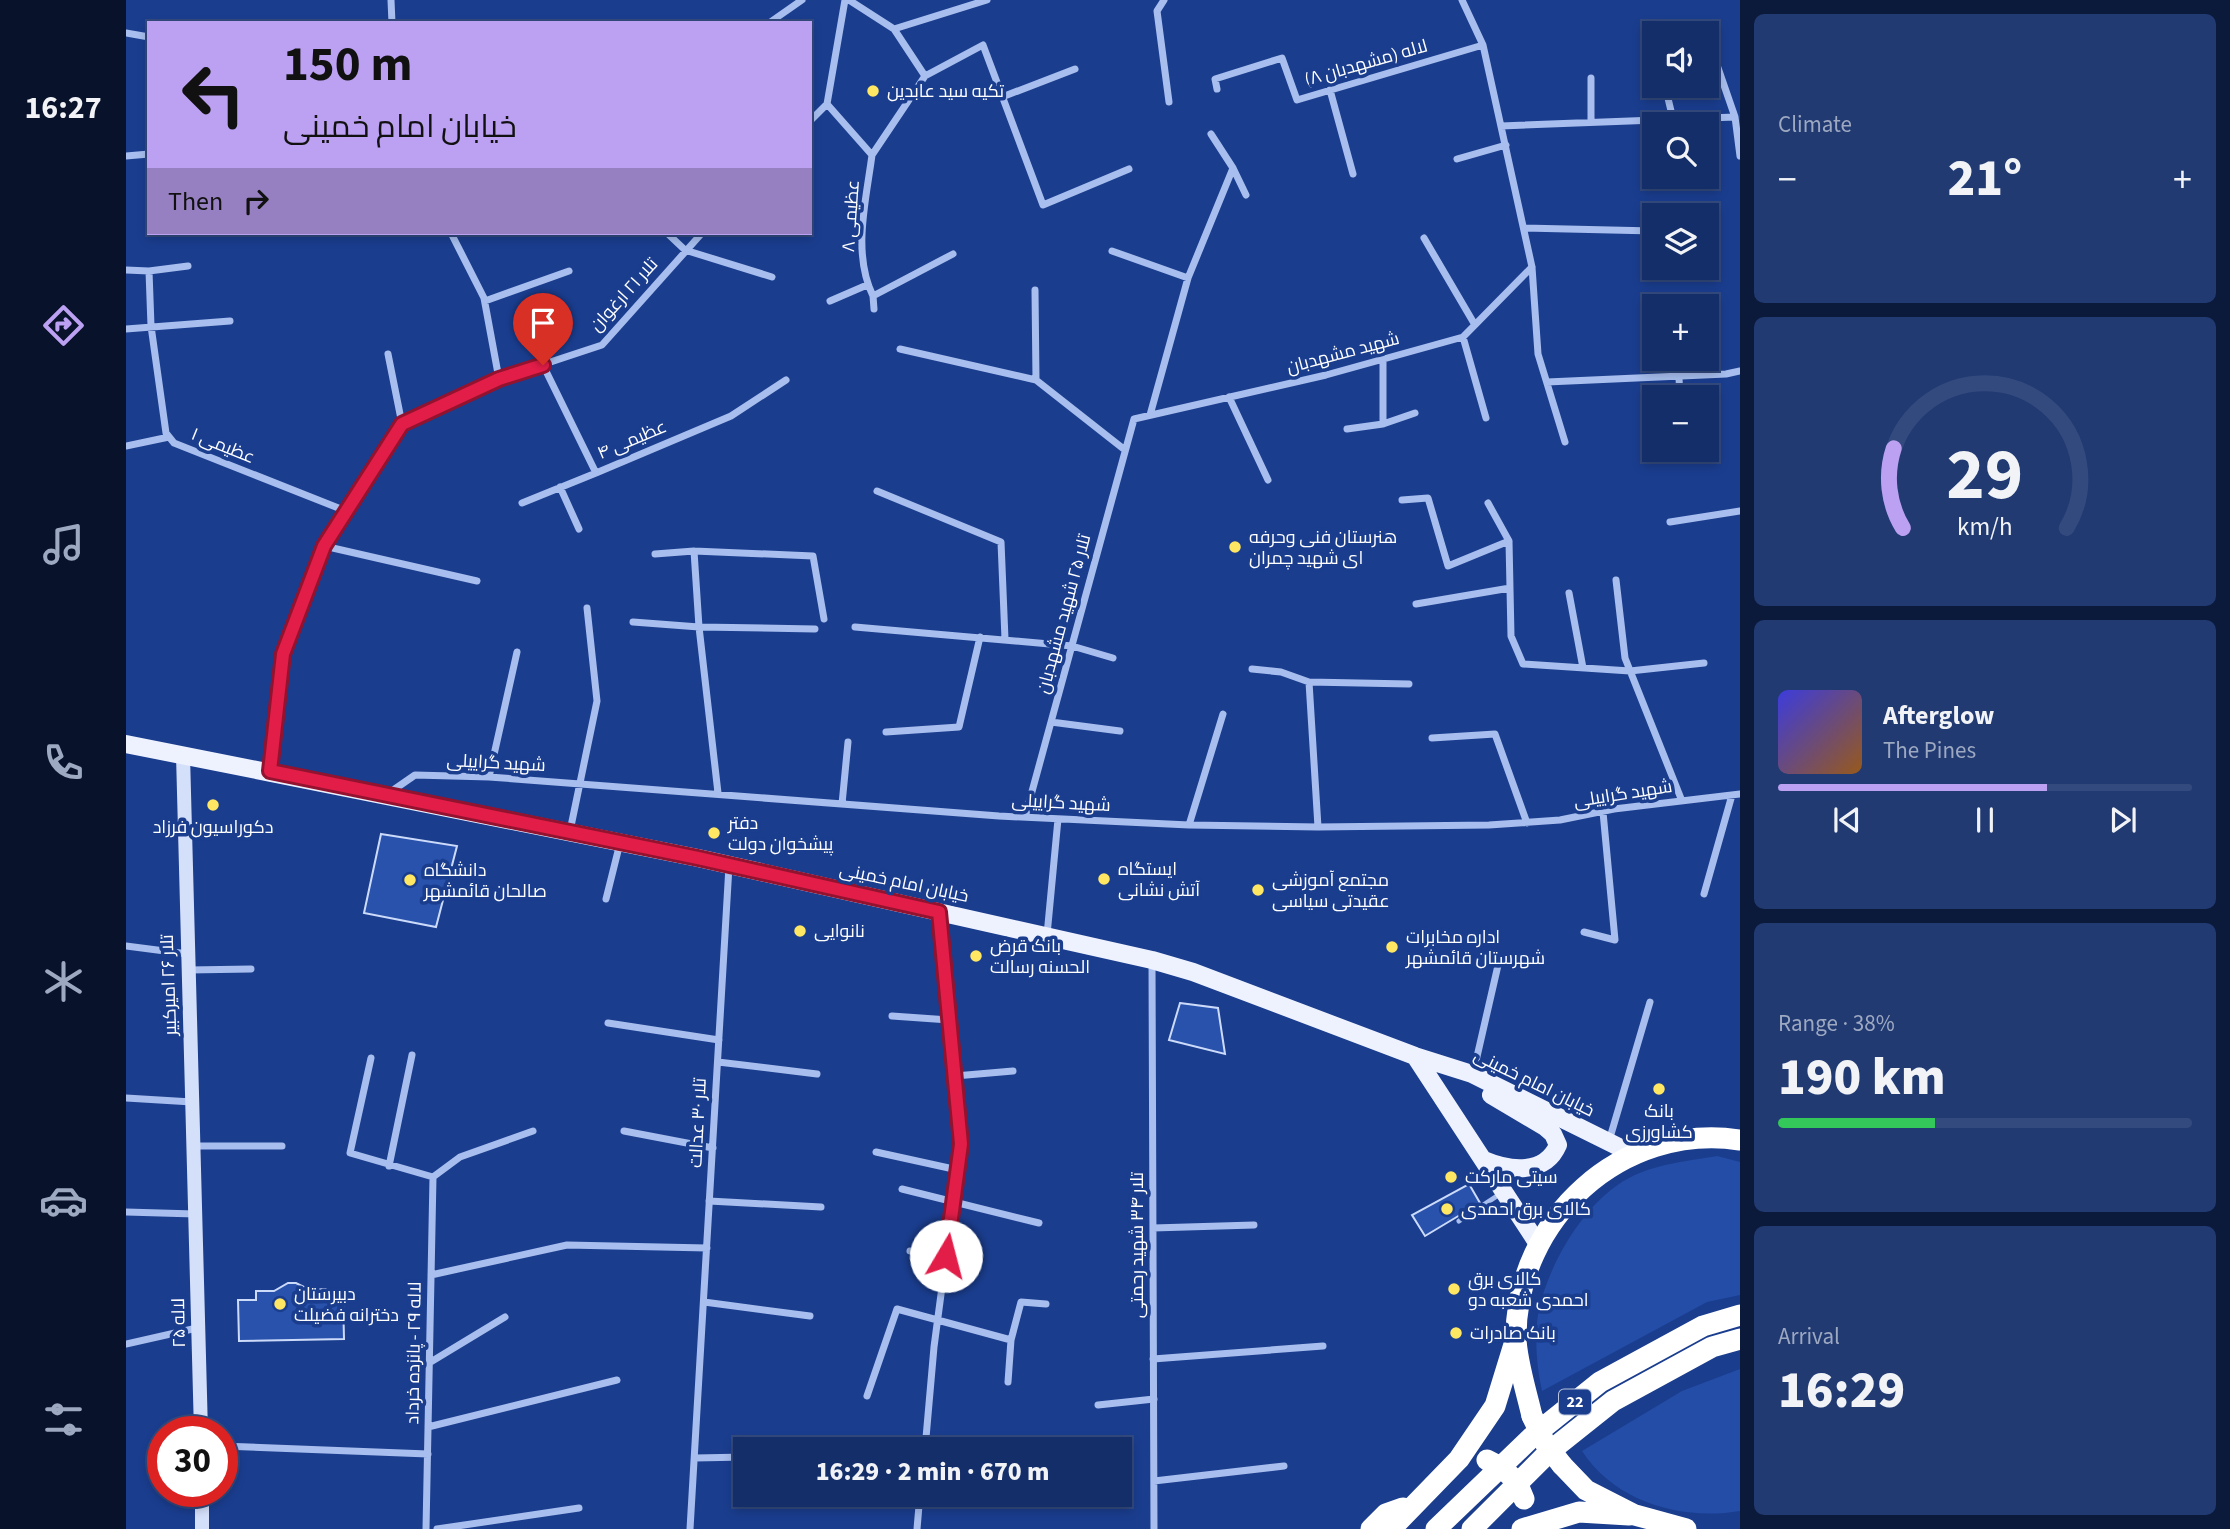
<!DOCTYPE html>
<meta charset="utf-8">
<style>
:root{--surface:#142e6a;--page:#213a72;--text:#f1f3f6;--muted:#9da8c1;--line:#334a7e;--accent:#bca0f2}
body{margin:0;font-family:"Source Sans 3",Cairo,sans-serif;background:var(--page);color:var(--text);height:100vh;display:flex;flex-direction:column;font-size:26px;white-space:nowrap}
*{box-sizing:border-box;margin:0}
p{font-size:23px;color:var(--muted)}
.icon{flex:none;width:38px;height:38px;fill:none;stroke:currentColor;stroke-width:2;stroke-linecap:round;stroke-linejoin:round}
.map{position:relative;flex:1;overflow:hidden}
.panel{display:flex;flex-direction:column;gap:14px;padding:14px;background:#0b193a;width:490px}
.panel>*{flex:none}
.banner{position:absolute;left:21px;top:21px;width:665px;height:214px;border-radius:0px;box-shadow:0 4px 10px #0003,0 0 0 2px var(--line);background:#bca0f2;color:#111;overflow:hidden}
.tools{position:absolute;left:1516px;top:21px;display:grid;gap:14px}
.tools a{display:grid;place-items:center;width:77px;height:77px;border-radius:0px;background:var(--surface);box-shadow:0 4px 10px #0003,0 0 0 2px var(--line);font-size:35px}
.speed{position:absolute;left:21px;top:1416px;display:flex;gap:14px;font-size:35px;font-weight:700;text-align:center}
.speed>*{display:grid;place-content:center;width:91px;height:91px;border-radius:50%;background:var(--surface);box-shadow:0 4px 10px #0003,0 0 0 2px var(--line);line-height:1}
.speed .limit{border:10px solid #d22;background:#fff;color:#111}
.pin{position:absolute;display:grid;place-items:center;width:60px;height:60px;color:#fff;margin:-72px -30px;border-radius:50% 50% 50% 0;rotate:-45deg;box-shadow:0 0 7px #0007}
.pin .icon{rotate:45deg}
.me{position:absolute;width:77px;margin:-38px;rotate:8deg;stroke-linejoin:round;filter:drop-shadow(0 0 5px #0008)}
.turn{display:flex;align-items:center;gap:24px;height:147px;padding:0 21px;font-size:32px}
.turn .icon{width:91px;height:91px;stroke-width:2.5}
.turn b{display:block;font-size:49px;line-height:60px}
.then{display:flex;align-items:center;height:66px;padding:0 21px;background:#0003;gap:14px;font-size:26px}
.big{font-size:52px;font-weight:800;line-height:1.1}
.panel .card{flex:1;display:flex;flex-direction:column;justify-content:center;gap:10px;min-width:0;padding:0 24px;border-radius:10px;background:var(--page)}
.panel .dial{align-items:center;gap:0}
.dial svg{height:182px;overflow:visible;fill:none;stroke:var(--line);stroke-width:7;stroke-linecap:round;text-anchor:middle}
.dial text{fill:var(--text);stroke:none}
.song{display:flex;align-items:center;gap:21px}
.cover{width:84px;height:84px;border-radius:10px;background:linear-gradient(135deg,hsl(240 70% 55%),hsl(30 70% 35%))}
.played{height:7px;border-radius:4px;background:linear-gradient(90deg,var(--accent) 65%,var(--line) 65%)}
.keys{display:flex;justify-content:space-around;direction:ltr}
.heat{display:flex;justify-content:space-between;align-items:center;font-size:38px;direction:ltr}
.charge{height:10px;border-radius:5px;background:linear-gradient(90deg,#34c759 38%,var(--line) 0)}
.trip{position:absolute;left:607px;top:1437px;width:399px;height:70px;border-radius:0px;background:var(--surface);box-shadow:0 4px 10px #0003,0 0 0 2px var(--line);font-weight:800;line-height:70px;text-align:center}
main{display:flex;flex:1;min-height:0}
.tab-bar{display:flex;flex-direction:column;width:126px;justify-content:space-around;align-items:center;background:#08122a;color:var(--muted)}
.tab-bar .icon{width:49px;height:49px}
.tab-bar .selected{color:var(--accent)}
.tab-bar b{font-size:32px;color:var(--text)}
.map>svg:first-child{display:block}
.green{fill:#234da7}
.building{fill:#2952ac;stroke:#cddbfa;stroke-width:2}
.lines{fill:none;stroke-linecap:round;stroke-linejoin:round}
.lane{stroke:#a7beee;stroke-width:5}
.street{stroke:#a7beee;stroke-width:7}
.secondary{stroke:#d4dffa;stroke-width:14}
.primary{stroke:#eef2ff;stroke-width:18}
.highway{stroke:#fff;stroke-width:21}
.highway-bridge{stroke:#fff;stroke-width:21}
.route-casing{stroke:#92132f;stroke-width:18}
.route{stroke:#e11d48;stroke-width:12}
.poi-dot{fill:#ffe764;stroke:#1a3d8e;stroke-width:2.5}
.labels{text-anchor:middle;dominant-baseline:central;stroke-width:7;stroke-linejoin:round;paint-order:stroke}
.shield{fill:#1a3d8e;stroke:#bac5dd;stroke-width:2}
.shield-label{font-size:16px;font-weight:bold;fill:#fff}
.street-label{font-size:18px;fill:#fff;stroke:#1a3d8e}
.poi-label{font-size:18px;fill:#fff;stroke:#1a3d8e;text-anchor:start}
</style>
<main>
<nav class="tab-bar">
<b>16:27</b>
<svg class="icon selected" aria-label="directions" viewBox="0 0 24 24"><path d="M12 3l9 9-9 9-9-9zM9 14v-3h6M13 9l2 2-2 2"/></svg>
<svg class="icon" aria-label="music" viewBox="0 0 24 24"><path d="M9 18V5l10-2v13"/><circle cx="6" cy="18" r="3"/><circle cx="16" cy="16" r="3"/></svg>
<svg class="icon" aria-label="phone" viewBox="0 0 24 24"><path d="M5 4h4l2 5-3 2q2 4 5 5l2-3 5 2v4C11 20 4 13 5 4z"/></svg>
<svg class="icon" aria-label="climate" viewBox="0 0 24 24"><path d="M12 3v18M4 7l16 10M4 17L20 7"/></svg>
<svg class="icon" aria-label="car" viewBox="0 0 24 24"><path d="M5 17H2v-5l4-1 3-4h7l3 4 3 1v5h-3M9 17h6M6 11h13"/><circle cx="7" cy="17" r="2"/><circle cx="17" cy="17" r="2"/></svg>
<svg class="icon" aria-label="filters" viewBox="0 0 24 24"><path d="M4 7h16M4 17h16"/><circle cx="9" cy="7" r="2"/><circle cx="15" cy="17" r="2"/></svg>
</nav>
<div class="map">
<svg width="1614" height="1529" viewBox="0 0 1614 1529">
<rect width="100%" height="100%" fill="#1a3d8e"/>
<path class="green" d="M1591 1156 1614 1162V1295L1581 1302 1416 1391C1411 1368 1409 1346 1411 1322 1417 1272 1457 1202 1503 1178 1529 1164 1562 1161 1591 1156Z
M1614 1369V1511C1556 1521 1489 1502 1456 1451L1556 1391Z"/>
<path class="building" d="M255 834 331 846 310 927 238 913Z
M1054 1003 1092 1008 1099 1054 1043 1040Z
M1343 1184 1354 1203 1299 1236 1286 1215Z
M162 1283H170L184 1290 200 1289 201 1298 217 1297 218 1339 113 1341 112 1300H130V1291H148Z"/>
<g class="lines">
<path class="lane" d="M1333 1221 1374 1194"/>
<path class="street" d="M265 0 266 23
M723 0 768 29 799 76 746 155
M1038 0 1031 11 1043 102
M1336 0 1357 45 1406 267 1412 354 1439 442
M643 23 676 0
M768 29 861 0
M0 33 23 37
M1591 65 1609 117 1614 156
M799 76 857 45 917 205 1003 169
M1465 78V122
M1539 86 1547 119
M1091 89 1089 79 1156 58 1171 100 1357 45
M1204 90 1227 174
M876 97 949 69
M701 104 746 155C740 201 726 253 747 296L827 254
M684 121 701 104 719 0
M1375 126 1609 117
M1085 134 1107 168 1120 195
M0 156 23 154
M1331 159 1380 145
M1398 228 1528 231
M325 233 358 298 373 379
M541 233 559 250 646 277
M1298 238 1349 325
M986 251 1062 278
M0 270 23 271 62 266
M23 271 25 326 40 433 48 443 220 511
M909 290 910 380
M747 296 748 309
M359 301 443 271
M704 301 741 285
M0 329 104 321
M1337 337 1360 418
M774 349 910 380 999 450
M262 354 276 424
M1552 359 1554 397
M417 365 470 473 605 416 660 380
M1421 382 1600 374 1614 371
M1103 397 1142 480
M1024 415 1062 278 1107 168
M1257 424V359
M1221 429 1257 424 1289 413
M0 446 43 437
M434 487 453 529
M751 491 875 542 879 639
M1276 500 1302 498 1322 566 1383 541
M396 503 470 473
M1362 503 1383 541 1385 636 1397 664 1504 671 1578 663
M1544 522 1614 511
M198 546 351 581
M568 551 573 627 592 793
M529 554 568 551 687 556 698 619
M1490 580 1499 658 1556 801
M1443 593 1457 668
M1290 604 1384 588
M507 622 573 627 689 629
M729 627 946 646 987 658
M1126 669 1155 672 1183 682 1283 684
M1183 682 1192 827
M925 722 994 731
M760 732 833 727 854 637
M1306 738 1369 734 1401 823
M144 771 157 654 198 546 276 424 373 379 476 345 576 233
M363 777 391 652
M263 793 289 775 363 777 873 816 1063 825 1192 827 1363 825 1434 820 1488 809 1614 794
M716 804 722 742
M899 817 1008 419 1200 375 1337 337 1406 267
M1063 825 1097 714
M444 831 471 701 461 608
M1578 894 1606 795
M480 899 494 843
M1458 932 1489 940 1477 812
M921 935 932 819
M0 946 62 954
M1026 961 1028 1529
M63 970 125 969
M766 1016 823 1020
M482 1023 593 1040
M245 1058 224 1153 307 1177
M592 1062 691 1074
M1347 1074 1373 961
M829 1076 887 1071
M0 1098 66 1102
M498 1131 587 1148
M1483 1141 1524 1002
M68 1146H156
M750 1152 832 1170
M263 1166 286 1055
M307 1177 334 1157 407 1131
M776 1189 913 1223
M583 1201 695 1207
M0 1212 69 1214
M1027 1228 1128 1225
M784 1251 820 1256
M305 1275 441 1245 581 1248
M578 1302 684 1316
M885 1340 895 1302 920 1304
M0 1344 71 1328
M1027 1359 1197 1346
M303 1363 379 1317
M741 1396 771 1309 885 1340 882 1382
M972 1405 1028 1399
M302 1427 491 1380
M96 1446 302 1454
M799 1449 808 1347 835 1144 813 913
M569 1458 620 1457
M1028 1481 1158 1466
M300 1529 307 1177
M311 1529 453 1508
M564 1529 603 866
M791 1529 794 1494"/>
<path class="secondary" d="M57 755 75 1432
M76 1491V1529"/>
<path class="primary" d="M0 744 572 858 1026 960 1067 972 1289 1056 1346 1074 1507 1154
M1289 1056 1412 1244
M1358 1160C1384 1171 1419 1175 1432 1145L1427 1134 1419 1127 1365 1095"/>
<path class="highway" d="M1406 1416C1401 1394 1390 1359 1390 1337 1390 1219 1496 1122 1614 1140
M1436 1465 1460 1490 1509 1515 1560 1529
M1245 1529 1260 1514 1277 1508
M1265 1529 1333 1459 1369 1406 1389 1341
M1310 1529 1408 1435 1474 1382 1577 1326 1614 1315
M1346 1529 1423 1452 1487 1401 1586 1347 1614 1339
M1396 1529 1453 1512 1503 1515"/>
<path class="highway-bridge" d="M1406 1416 1419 1443 1436 1465
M1361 1460C1380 1469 1391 1479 1398 1499"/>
</g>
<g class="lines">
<defs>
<path id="route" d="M417 365 373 379 276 424 198 546 157 654 144 771 572 858 813 912 835 1144 820 1256"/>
</defs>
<use href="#route" class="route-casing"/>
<use href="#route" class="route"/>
</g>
<g class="poi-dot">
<circle cx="747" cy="91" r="7"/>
<circle cx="1109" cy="547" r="7"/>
<circle cx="87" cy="805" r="7"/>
<circle cx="588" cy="833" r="7"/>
<circle cx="978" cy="879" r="7"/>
<circle cx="284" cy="880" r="7"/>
<circle cx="1132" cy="890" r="7"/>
<circle cx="674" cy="931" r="7"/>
<circle cx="1266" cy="947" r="7"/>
<circle cx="850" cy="956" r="7"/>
<circle cx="1533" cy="1089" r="7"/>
<circle cx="1325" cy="1177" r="7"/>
<circle cx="1321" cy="1209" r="7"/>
<circle cx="1328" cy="1289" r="7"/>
<circle cx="154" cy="1304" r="7"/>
<circle cx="1330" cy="1333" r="7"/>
</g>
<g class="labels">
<rect class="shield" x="1433" y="1389.5" width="32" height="25" rx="5"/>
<g class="shield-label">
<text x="1449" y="1402">22</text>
</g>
<g class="street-label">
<text transform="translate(1240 63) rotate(-16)">لاله (مشهدبان ۸)</text>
<text transform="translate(725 216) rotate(-86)">عظیمی ۸</text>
<text transform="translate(498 295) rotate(-48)">تلار ۲۱ ارغوان</text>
<text transform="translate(1217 353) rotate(-15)">شهید مشهدبان</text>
<text transform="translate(506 440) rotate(-23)">عظیمی ۴</text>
<text transform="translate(97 446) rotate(22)">عظیمی ۱</text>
<text transform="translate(938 614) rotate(-75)">تلار ۲۵ شهید مشهدبان</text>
<text transform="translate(370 763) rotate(3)">شهید گراییلی</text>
<text transform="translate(1497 794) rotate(-9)">شهید گراییلی</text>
<text transform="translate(935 803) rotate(3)">شهید گراییلی</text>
<text transform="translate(778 883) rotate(12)">خیابان امام خمینی</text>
<text transform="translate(43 985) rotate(-92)">تلار ۲۶ امیرکبیر</text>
<text transform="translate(1408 1083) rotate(26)">خیابان امام خمینی</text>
<text transform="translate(572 1123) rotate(-87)">تلار ۳۰ عدالت</text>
<text transform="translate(1011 1245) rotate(-90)">تلار ۳۴ شهید رحمتی</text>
<text transform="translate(53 1323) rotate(-91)">لاله ۲۵</text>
<text transform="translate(288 1353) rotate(-89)">لاله ۲۹ - پانزده خرداد</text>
</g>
<g class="poi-label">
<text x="761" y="91">تکیه سید عابدین</text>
<text x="1123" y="537">هنرستان فنی وحرفه<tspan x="1123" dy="21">ای شهید چمران</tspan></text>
<text x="602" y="823">دفتر<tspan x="602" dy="21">پیشخوان دولت</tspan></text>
<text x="87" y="827" text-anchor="middle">دکوراسیون فرزاد</text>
<text x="992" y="869">ایستگاه<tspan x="992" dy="21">آتش نشانی</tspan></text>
<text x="298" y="870">دانشگاه<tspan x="298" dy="21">صالحان قائمشهر</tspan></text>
<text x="1146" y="880">مجتمع آموزشی<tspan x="1146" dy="21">عقیدتی سیاسی</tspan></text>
<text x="688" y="931">نانوایی</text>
<text x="1280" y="937">اداره مخابرات<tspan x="1280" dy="21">شهرستان قائمشهر</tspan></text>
<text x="864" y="946">بانک قرض<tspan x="864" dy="21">الحسنه رسالت</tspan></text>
<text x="1533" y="1111" text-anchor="middle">بانک<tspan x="1533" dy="21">کشاورزی</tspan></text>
<text x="1339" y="1177">سیتی مارکت</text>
<text x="1335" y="1209">کالای برق احمدی</text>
<text x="1342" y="1279">کالای برق<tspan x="1342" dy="21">احمدی شعبه دو</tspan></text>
<text x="168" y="1294">دبیرستان<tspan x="168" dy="21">دخترانه فضیلت</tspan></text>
<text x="1344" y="1333">بانک صادرات</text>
</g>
</g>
</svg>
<div class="tools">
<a><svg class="icon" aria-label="sound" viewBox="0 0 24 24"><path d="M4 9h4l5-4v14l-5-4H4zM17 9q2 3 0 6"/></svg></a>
<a><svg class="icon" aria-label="search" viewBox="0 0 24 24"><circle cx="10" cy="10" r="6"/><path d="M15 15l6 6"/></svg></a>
<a><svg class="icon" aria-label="layers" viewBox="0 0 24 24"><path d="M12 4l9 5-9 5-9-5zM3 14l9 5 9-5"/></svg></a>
<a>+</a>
<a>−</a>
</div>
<div class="speed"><div class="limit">30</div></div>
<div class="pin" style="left:417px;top:365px;background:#d93025"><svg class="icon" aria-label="arrive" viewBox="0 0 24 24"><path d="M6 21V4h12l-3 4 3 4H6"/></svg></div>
<svg class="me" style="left:820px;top:1256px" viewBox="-20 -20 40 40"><circle r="19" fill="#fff"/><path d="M0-13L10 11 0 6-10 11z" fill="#e11d48"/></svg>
<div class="trip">16:29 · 2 min · 670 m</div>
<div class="banner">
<div class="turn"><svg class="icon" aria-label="left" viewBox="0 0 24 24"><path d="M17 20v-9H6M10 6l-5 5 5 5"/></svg><div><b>150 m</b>خیابان امام خمینی</div></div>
<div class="then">Then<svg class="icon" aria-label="right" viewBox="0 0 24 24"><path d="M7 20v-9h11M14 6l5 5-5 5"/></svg></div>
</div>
</div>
<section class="panel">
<div class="card"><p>Climate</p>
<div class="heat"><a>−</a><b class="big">21°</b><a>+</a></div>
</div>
<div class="card dial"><svg viewBox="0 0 100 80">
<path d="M14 69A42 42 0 1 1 86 69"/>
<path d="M14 69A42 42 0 0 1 10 34" stroke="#bca0f2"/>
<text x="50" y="56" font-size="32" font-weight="700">29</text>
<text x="50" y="72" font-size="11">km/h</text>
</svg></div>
<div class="card">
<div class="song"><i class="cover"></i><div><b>Afterglow</b><p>The Pines</p></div></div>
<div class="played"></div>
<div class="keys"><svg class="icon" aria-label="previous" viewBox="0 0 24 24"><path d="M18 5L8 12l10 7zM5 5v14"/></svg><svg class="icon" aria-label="pause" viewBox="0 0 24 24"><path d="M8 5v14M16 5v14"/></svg><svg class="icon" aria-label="next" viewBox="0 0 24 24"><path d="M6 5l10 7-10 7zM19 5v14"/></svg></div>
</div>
<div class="card"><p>Range · 38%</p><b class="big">190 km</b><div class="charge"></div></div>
<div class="card"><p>Arrival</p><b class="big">16:29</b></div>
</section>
</main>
